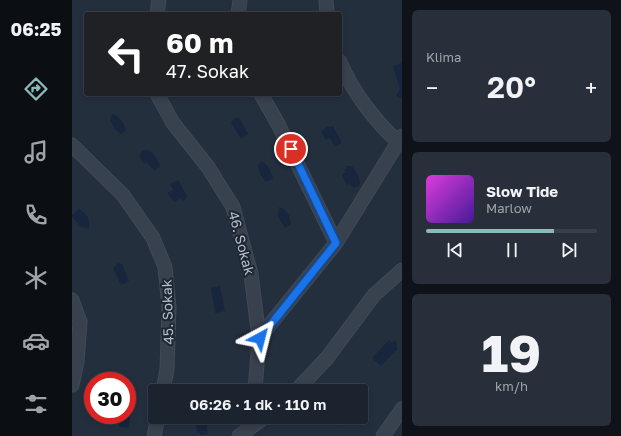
<!DOCTYPE html>
<html lang="tr">
<meta charset="utf-8">
<style>
:root{--surface:#1b232e;--page:#282f3a;--text:#f1f3f6;--muted:#a0a4aa;--line:#39404a;--accent:#8bbbb9}
body{margin:0;font-family:"Golos Text",sans-serif;background:var(--page);color:var(--text);height:100vh;display:flex;flex-direction:column;font-size:15px;white-space:nowrap}
*{box-sizing:border-box;margin:0}
p{font-size:13px;color:var(--muted)}
.icon{flex:none;width:22px;height:22px;fill:none;stroke:currentColor;stroke-width:2;stroke-linecap:round;stroke-linejoin:round}
.map{position:relative;flex:1;overflow:hidden}
.side{display:flex;flex-direction:column;gap:10px;padding:10px;background:#0f1319;width:219px}
.side>*{flex:none}
.banner{position:absolute;left:12px;top:12px;width:258px;height:84px;border-radius:4px;box-shadow:0 2px 6px #0003,0 0 0 1px var(--line);background:#202124;color:#fff;overflow:hidden}
.speed{position:absolute;left:12px;top:372px;display:flex;gap:8px;font-size:20px;font-weight:700;text-align:center}
.speed>*{display:grid;place-content:center;width:52px;height:52px;border-radius:50%;background:var(--surface);box-shadow:0 2px 6px #0003,0 0 0 1px var(--line);line-height:1}
.speed .limit{border:6px solid #d22;background:#fff;color:#111}
.pin{position:absolute;display:grid;place-items:center;width:34px;height:34px;color:#fff;margin:-17px;border:2px solid #fff;border-radius:50%;box-shadow:0 1px 4px #0007}
.me{position:absolute;width:44px;margin:-22px;rotate:38deg;stroke-linejoin:round;filter:drop-shadow(0 0 3px #0008)}
.turn{display:flex;align-items:center;gap:14px;height:84px;padding:0 16px;font-size:18px}
.turn .icon{width:52px;height:52px;stroke-width:2.5}
.turn b{display:block;font-size:28px;line-height:34px}
.big{font-size:30px;font-weight:600;line-height:1.1}
.side .widget{flex:1;display:flex;flex-direction:column;justify-content:center;gap:6px;min-width:0;padding:0 14px;border-radius:6px;background:var(--page)}
.side .dial{align-items:center;gap:0}
.dial b{font-size:52px;line-height:1}
.song{display:flex;align-items:center;gap:12px}
.cover{width:48px;height:48px;border-radius:6px;background:linear-gradient(135deg,hsl(300 70% 55%),hsl(260 70% 35%))}
.played{height:4px;border-radius:2px;background:linear-gradient(90deg,var(--accent) 75%,var(--line) 75%)}
.keys{display:flex;justify-content:space-around;direction:ltr}
.heat{display:flex;justify-content:space-between;align-items:center;font-size:22px;direction:ltr}
.trip{position:absolute;left:76px;top:384px;width:220px;height:40px;border-radius:4px;background:var(--surface);box-shadow:0 2px 6px #0003,0 0 0 1px var(--line);font-weight:600;line-height:40px;text-align:center}
main{display:flex;flex:1;min-height:0}
.tabs{display:flex;flex-direction:column;width:72px;justify-content:space-around;align-items:center;background:#0b0e12;color:var(--muted)}
.tabs .icon{width:28px;height:28px}
.tabs .current{color:var(--accent)}
.tabs b{font-size:18px;color:var(--text)}
.map>svg:first-child{display:block}
.water{fill:#17263c}
.lines{fill:none;stroke-linecap:round;stroke-linejoin:round}
.minor-casing{stroke:#414a57;stroke-width:15}
.minor{stroke:#38414e;stroke-width:13}
.route-casing{stroke:#114b97;stroke-width:10}
.route{stroke:#1a73e8;stroke-width:7}
.labels{text-anchor:middle;dominant-baseline:central;stroke-width:4;stroke-linejoin:round;paint-order:stroke}
.street-label{font-size:14px;fill:#b4bcc9;stroke:#1d2633}
</style>
<main>
<nav class="tabs">
<b>06:25</b>
<svg class="icon current" aria-label="directions" viewBox="0 0 24 24"><path d="M12 3l9 9-9 9-9-9zM9 14v-3h6M13 9l2 2-2 2"/></svg>
<svg class="icon" aria-label="music" viewBox="0 0 24 24"><path d="M9 18V5l10-2v13"/><circle cx="6" cy="18" r="3"/><circle cx="16" cy="16" r="3"/></svg>
<svg class="icon" aria-label="phone" viewBox="0 0 24 24"><path d="M5 4h4l2 5-3 2q2 4 5 5l2-3 5 2v4C11 20 4 13 5 4z"/></svg>
<svg class="icon" aria-label="climate" viewBox="0 0 24 24"><path d="M12 3v18M4 7l16 10M4 17L20 7"/></svg>
<svg class="icon" aria-label="car" viewBox="0 0 24 24"><path d="M5 17H2v-5l4-1 3-4h7l3 4 3 1v5h-3M9 17h6M6 11h13"/><circle cx="7" cy="17" r="2"/><circle cx="17" cy="17" r="2"/></svg>
<svg class="icon" aria-label="filters" viewBox="0 0 24 24"><path d="M4 7h16M4 17h16"/><circle cx="9" cy="7" r="2"/><circle cx="15" cy="17" r="2"/></svg>
</nav>
<div class="map">
<svg width="330" height="436" viewBox="0 0 330 436">
<rect width="100%" height="100%" fill="#242f3e"/>
<path class="water" d="M330 63V99L324 96 328 89 321 66Z
M40 114C48 116 52 123 54 130L49 134 43 129 38 120Z
M163 118H167L176 134 169 139 159 123 161 119Z
M256 126 259 127 261 126 270 143 263 147 258 138 254 140 249 132Z
M72 150C81 150 85 158 88 166L83 171 74 162 72 164 68 158V153Z
M190 162C196 164 199 172 201 179L194 182C190 177 186 171 186 165Z
M274 166H280C284 172 290 179 287 186L281 188 278 184 275 185 270 175 274 172 272 170 274 169Z
M106 180 115 196 113 200 111 201 109 198 102 202 95 193 101 190 98 184Z
M207 207C215 209 219 217 219 225L213 228 206 217Z
M7 209C16 215 18 219 17 229L11 227 10 228 0 217V215Z
M46 263 50 264 57 281 49 285 41 268Z
M148 286 153 311 143 313 139 288Z
M317 340 319 342 324 341 325 345 324 347 326 349 309 366 300 358Z
M55 405H59L57 428 47 427 48 415H55Z
M126 417H133L136 434 128 435V433H125L124 423H126Z
M261 417H274L276 419 269 426Z"/>
<g class="lines">
<defs>
<path id="minor" d="M254 0 255 14
M85 14 87 0
M166 14 168 0
M268 62C280 91 303 121 326 142
M85 94 101 123 136 167 161 207 179 274 187 338 183 391
M189 94 206 124 264 243
M0 145 51 195 81 238 93 267 97 307 95 369 91 391
M0 300 8 322 5 362 0 385
M187 338 264 243 330 136
M224 391 255 358 302 295 330 270
M82 436 86 417
M167 436 193 417
M311 436 330 409"/>
</defs>
<use href="#minor" class="minor-casing"/>
<use href="#minor" class="minor"/>
</g>
<g class="lines">
<defs>
<path id="route" d="M188 338 264 243 219 149"/>
</defs>
<use href="#route" class="route-casing"/>
<use href="#route" class="route"/>
</g>
<g class="labels">
<g class="street-label">
<text transform="translate(170 243) rotate(75)">46. Sokak</text>
<text transform="translate(95 312) rotate(-92)">45. Sokak</text>
</g>
</g>
</svg>
<div class="speed"><div class="limit">30</div></div>
<div class="pin" style="left:219px;top:149px;background:#d93025"><svg class="icon" aria-label="arrive" viewBox="0 0 24 24"><path d="M6 21V4h12l-3 4 3 4H6"/></svg></div>
<svg class="me" style="left:188px;top:338px" viewBox="-20 -20 40 40"><path d="M0-17L14 15 0 8-14 15z" fill="#1a73e8" stroke="#fff" stroke-width="4"/></svg>
<div class="trip">06:26 · 1 dk · 110 m</div>
<div class="banner">
<div class="turn"><svg class="icon" aria-label="left" viewBox="0 0 24 24"><path d="M17 20v-9H6M10 6l-5 5 5 5"/></svg><div><b>60 m</b>47. Sokak</div></div>
</div>
</div>
<section class="side">
<div class="widget"><p>Klima</p>
<div class="heat"><a>−</a><b class="big">20°</b><a>+</a></div>
</div>
<div class="widget">
<div class="song"><i class="cover"></i><div><b>Slow Tide</b><p>Marlow</p></div></div>
<div class="played"></div>
<div class="keys"><svg class="icon" aria-label="previous" viewBox="0 0 24 24"><path d="M18 5L8 12l10 7zM5 5v14"/></svg><svg class="icon" aria-label="pause" viewBox="0 0 24 24"><path d="M8 5v14M16 5v14"/></svg><svg class="icon" aria-label="next" viewBox="0 0 24 24"><path d="M6 5l10 7-10 7zM19 5v14"/></svg></div>
</div>
<div class="widget dial"><b>19</b><p>km/h</p></div>
</section>
</main>
